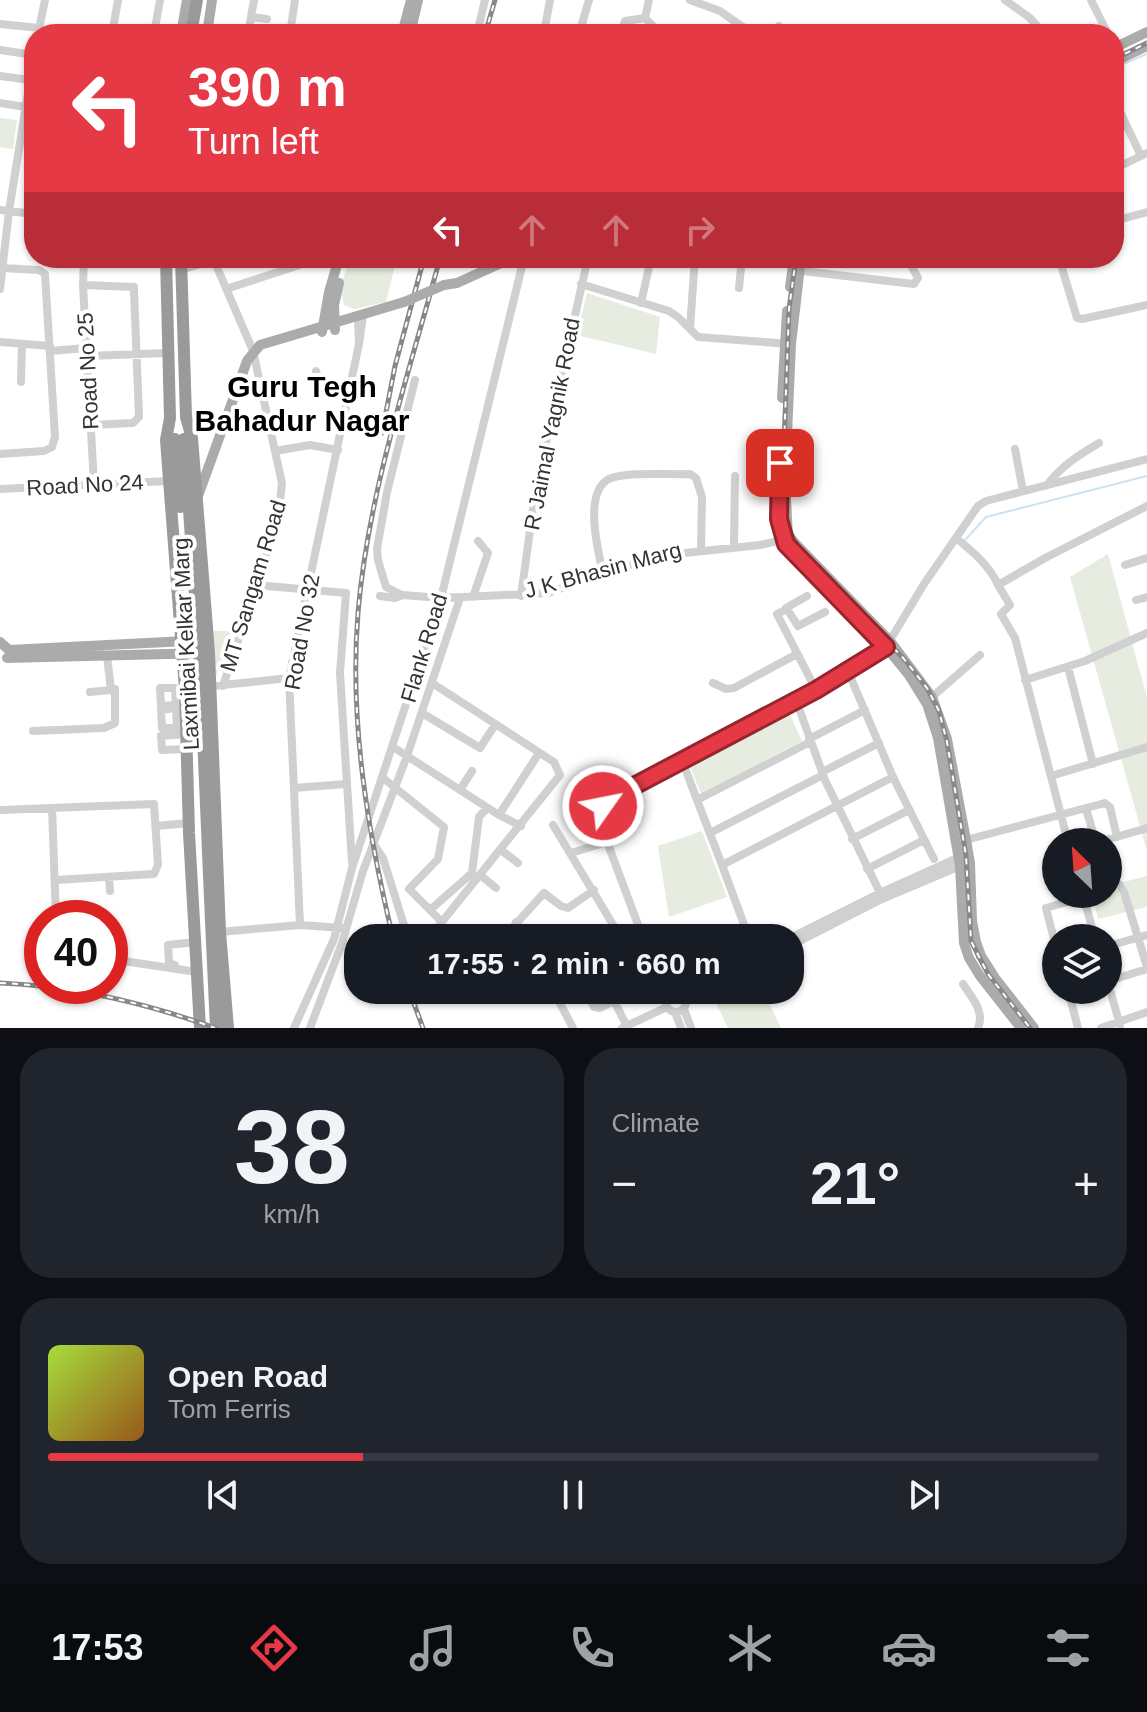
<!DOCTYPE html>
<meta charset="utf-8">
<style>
:root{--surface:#171b24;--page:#20242c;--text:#f1f3f6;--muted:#9ea1a6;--line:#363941;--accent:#e63946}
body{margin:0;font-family:Arial,sans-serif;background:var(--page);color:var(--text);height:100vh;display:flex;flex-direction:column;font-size:30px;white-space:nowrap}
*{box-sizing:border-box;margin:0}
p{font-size:26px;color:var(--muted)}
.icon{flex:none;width:44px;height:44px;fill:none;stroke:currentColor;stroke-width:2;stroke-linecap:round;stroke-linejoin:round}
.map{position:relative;height:1028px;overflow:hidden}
.sheet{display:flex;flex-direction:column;gap:20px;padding:20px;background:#0d0f14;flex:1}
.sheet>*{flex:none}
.banner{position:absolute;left:24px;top:24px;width:1100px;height:244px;border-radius:32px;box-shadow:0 2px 6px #0004;background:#e63946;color:#fff;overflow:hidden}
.needle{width:52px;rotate:335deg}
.controls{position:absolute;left:1042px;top:828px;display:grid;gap:16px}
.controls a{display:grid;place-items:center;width:80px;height:80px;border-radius:50%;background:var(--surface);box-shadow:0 2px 6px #0004;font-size:40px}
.speed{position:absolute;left:24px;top:900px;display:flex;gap:16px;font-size:40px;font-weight:700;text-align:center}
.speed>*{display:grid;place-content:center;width:104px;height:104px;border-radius:50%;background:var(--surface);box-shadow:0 2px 6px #0004;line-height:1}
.speed .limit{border:12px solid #d22;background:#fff;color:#111}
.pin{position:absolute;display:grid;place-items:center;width:68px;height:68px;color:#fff;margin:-34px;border-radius:16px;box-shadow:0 4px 12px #0006}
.me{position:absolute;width:88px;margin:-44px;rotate:57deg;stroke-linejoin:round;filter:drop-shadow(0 0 6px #0008)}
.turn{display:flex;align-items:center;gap:28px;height:168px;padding:0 32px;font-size:36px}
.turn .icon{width:104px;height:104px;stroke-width:2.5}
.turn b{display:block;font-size:56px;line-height:68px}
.lanes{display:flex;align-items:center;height:76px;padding:0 32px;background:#0003;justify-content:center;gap:40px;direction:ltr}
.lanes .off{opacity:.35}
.big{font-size:60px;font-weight:700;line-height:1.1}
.sheet .tile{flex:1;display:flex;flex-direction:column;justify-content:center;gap:12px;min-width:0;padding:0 28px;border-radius:32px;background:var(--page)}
.sheet .dial{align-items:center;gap:0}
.dial b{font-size:104px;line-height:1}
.song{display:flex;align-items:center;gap:24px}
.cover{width:96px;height:96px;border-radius:12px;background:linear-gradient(135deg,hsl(80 70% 55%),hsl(30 70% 35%))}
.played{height:8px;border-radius:4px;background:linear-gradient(90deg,var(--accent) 30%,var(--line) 30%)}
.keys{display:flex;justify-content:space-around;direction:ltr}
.heat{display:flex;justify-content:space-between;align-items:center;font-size:44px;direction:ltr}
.sheet .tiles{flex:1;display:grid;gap:20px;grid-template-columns:1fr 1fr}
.tile:last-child{grid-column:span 2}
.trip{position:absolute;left:344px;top:924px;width:460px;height:80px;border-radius:32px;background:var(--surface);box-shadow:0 2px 6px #0004;font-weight:700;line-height:80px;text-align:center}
.tabs{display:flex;height:128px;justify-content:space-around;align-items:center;background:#090b0e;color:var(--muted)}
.tabs .icon{width:56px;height:56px}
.tabs .on{color:var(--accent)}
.tabs b{font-size:36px;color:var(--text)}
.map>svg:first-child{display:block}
.green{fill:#e6ecdf}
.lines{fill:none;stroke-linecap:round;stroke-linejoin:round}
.stream{stroke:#cfe2ee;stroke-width:2}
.minor{stroke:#d0d0d0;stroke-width:8}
.major{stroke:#ababab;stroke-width:10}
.highway{stroke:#9a9a9a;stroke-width:12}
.rail-casing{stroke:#888;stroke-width:5}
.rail{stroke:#fff;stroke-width:2;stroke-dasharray:6;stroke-linecap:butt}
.major-bridge{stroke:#ababab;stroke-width:10}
.highway-bridge{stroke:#9a9a9a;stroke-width:12}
.route-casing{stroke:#96252e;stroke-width:20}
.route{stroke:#e63946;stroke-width:14}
.labels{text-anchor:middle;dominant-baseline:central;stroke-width:8;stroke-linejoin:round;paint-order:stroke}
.street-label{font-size:22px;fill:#333;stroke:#fff}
.district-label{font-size:30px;font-weight:bold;fill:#000;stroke:#fff}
</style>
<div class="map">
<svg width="1147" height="1028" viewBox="0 0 1147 1028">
<rect width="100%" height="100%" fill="#fff"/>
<path class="green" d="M0 118 17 120 13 149 0 147Z
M351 258H379L396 261 386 302 354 309 344 305 340 286Z
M587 293 660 317 656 354 577 335Z
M1108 554 1147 698V851L1070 577Z
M213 631H231L216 677Z
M788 710 802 741 701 794 688 761Z
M702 831 727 897 669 917 658 846Z
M1147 876V907L1098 919 1092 894H1108V886Z
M720 990H763L781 1028H728L712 994Z"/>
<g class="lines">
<path class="stream" d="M1114 68 1147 54
M965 540 986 517 1147 476"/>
<path class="minor" d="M690 0 720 11 753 34
M1005 0 1030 18 1044 34
M1091 0 1108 34
M251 17 267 19
M645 18 649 0
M0 24 39 28
M544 33 550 0
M38 34 45 0
M112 34 118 0
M154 34 160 0
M248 34 254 0
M290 34 295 0
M477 34 485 0
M579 34 589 0
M621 34 625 21 645 18 661 34
M772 34 779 26
M0 50 34 55
M0 76 30 80
M1114 99 1141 156
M0 103 26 107
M1114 169 1147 153
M0 210 34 214
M1114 221 1147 212
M84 258 83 285 94 485
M213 258 253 351 282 483 278 519 223 686
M1059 258 1077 318 1082 319 1147 305
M181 270 213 260
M794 270 914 284 918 278 907 258
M581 284 669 311 678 317 698 337 790 344
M83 285 134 287V291L139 417 133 423 91 425
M739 288 742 258
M0 289 9 211 34 56
M226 289 321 258
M641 303 651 258
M358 318 359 344 363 316
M690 328 695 258
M0 342 50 346
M50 351 86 348
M87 356 168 353
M316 371 320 386 350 392
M21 382 22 344
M235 394 261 392
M1015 449 1023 491
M275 451 310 445 338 450
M0 454 44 451 52 447 55 437 45 274 39 270 2 268
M1047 485C1061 466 1079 455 1099 443
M0 489 169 481
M956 538C972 551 990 566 998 585L1047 557 1147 506
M734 546 735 476
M1125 565 1147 558
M603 573C598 551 583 492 609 479 627 471 669 475 690 474L696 478 702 497 701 550
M256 585 346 593 340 673 352 863
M998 585 1010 605 1001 614 1015 638 1068 842
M402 595 386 587 378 560 377 549 387 492 415 380
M380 596 395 598 403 595 441 598 548 593 603 573 666 555 760 545 790 538
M521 596 536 487 588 258
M473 597 488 553 478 541
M1136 600 1147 597
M786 608 807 596
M1068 667 1093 764
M850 676 893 777 934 859
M1025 680 1085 661 1147 633
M713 683 726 689 734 688 797 654
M185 689 289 678
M816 690 777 614 787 609 798 626 825 612
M90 692 111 690
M932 697 980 655
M796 700 825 780 883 899
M176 705 175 688H160L161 706H162L176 705H186
M169 709 161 710 162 728 186 727
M176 709 177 728
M422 713 480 748 495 725
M33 731 104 728 115 723V689L111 690 107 656
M187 734 161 736 162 750 187 749
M809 739 865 710
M810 742 697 800 722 865 893 777
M393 747 499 815 521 826
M682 760 697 800
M822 772 879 743
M1051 776 1147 747
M383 778 444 827 438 859 409 889 442 922
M594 779 603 806
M294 788 346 784
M460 790 472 771
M52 808 56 918
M1086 809 1096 842
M0 810 154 804 158 865 154 874 56 880
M499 815 539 753
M553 825 621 938
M156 826 189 823
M710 833 823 775
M852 839 909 810
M966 840 1105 803 1110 807 1117 837
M1099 842 1147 828
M373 843 383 858 408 938
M501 850 518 863
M571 853 607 842
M722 865 749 938
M867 869 924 840
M480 875 496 888
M109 877 110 891
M476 880 472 873 479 817 487 808
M1108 884H1119L1124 892 1147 967
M1083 895 1095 938
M430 910 472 873
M516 922 524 938
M300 925 289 678 359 344
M220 932 300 925 342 928
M429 938 560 775 554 762 432 683
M503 938 544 893 561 906 568 908 594 890
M643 938 603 831 600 808 615 796 816 690 886 647 924 584 978 506 986 501 1147 459
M790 938 880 893 962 856
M790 946 882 899 965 864
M1108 946 1147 935
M1056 947 1046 908 1084 897
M110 959 197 972
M175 965 169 963 168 945 196 942
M1108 981 1147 969
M1108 983 1120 1025
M963 984C972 998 985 1011 978 1028
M553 990 573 1028
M585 990 594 1007 600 1008 630 993V990
M1068 990 1078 1028
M666 1002a10 10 0 1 1 20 0a10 10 0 1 1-20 0Z
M686 999 704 990
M615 1003 627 1026
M684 1009 691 1028
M675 1012 681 1028
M294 1028 334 939 352 868 441 598 524 258
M310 1028 342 943 363 871 407 756 460 598
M622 1028 667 1007
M1101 1028 1147 1012"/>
<path class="major" d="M181 34 187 0
M207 34 212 0
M402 34 411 0
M410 34 418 0
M1114 48 1147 32
M1114 62 1147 46
M801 258 791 344 785 480 788 536 890 641 932 697 947 739 966 840 970 863 972 921 976 942 981 956 995 978 1034 1028
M444 285 457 283 512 258
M790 287 794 258
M335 330 334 305 339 283
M322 332 329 292 339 258
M782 398 787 311
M198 496 247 361 260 345 404 302
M782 534 793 552 886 647 909 675 927 704 938 738 960 866 964 943 969 958 980 976 1021 1028
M0 642 9 650 206 640
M7 658 207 653"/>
<path class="highway" d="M191 34 197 0
M166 258 170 418 166 440 185 689 189 833 200 1028
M181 258 186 417 192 438 209 653 220 932 228 1028
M211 921 216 1028"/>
<defs>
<path id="rail" d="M485 34 495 0
M1114 59 1147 43
M796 258 789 309 782 500 786 525 800 549 904 659 927 688 939 711 947 742 966 856 971 941 988 974 1030 1028
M382 433 395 366 424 258
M393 938C368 833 349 721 358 613 368 492 409 374 440 258
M0 983C73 986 146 1003 215 1028
M409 990 423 1028"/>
</defs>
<use href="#rail" class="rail-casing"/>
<use href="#rail" class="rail"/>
<path class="major-bridge" d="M404 302 444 285"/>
<path class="highway-bridge" d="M175 439 180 507
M184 439 200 667 211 921"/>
</g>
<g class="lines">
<defs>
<path id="route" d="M603 806 615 796 816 690 886 647 786 544 779 519 780 463"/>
</defs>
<use href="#route" class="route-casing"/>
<use href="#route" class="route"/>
</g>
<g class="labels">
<g class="street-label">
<text transform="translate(88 371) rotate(-93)">Road No 25</text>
<text transform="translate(552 424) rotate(-79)">R Jaimal Yagnik Road</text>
<text transform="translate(85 485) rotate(-3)">Road No 24</text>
<text transform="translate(603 570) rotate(-15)">J K Bhasin Marg</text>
<text transform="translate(253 586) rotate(-73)">MT Sangam Road</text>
<text transform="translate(302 632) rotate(-80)">Road No 32</text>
<text transform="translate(186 644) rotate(-93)">Laxmibai Kelkar Marg</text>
<text transform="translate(424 648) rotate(-73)">Flank Road</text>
</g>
<g class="district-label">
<text x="302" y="386">Guru Tegh<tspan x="302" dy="34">Bahadur Nagar</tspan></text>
</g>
</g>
</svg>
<div class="controls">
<a><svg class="needle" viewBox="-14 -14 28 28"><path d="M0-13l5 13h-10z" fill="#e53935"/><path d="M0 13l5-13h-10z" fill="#9ea1a6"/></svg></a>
<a><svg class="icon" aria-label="layers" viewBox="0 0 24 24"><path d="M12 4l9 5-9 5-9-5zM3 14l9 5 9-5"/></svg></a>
</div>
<div class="speed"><div class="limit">40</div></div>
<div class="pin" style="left:780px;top:463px;background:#d93025"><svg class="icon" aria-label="arrive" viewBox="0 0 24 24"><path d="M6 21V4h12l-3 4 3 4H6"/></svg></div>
<svg class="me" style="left:603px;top:806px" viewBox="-20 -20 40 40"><circle r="17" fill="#e63946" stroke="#fff" stroke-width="3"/><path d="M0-11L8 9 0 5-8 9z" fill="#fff"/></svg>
<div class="trip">17:55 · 2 min · 660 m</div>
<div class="banner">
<div class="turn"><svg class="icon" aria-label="left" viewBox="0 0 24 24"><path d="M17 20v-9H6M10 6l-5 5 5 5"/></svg><div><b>390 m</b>Turn left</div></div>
<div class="lanes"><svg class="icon" aria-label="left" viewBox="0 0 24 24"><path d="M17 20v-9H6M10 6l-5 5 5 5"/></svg><svg class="icon off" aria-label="ahead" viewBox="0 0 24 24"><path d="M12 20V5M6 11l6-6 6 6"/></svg><svg class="icon off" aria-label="ahead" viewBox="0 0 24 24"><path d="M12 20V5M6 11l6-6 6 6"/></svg><svg class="icon off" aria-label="right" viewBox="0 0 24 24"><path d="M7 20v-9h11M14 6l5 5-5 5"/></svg></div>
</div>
</div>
<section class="sheet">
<div class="tiles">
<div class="tile dial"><b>38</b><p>km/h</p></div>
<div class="tile"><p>Climate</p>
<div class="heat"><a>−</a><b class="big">21°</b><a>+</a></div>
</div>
<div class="tile">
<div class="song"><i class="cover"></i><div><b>Open Road</b><p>Tom Ferris</p></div></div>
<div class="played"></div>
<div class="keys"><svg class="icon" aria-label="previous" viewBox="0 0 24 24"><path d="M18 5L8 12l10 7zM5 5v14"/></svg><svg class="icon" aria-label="pause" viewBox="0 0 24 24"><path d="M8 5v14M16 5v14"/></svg><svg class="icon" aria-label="next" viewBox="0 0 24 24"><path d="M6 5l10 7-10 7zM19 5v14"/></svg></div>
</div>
</div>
</section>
<nav class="tabs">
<b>17:53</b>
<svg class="icon on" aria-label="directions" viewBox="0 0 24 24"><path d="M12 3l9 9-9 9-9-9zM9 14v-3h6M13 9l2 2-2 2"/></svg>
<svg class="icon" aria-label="music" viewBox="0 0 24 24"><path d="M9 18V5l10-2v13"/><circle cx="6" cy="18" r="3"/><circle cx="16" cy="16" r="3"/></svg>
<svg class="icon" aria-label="phone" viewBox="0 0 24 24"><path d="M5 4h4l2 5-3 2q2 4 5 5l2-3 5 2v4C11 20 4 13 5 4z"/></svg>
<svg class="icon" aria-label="climate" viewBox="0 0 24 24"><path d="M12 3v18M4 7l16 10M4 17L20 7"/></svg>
<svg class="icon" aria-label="car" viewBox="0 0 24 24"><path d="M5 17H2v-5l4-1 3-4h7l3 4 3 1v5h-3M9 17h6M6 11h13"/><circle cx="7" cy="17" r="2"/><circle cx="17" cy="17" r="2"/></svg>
<svg class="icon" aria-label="filters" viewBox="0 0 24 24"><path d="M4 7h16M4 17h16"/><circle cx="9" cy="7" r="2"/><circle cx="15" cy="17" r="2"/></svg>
</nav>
